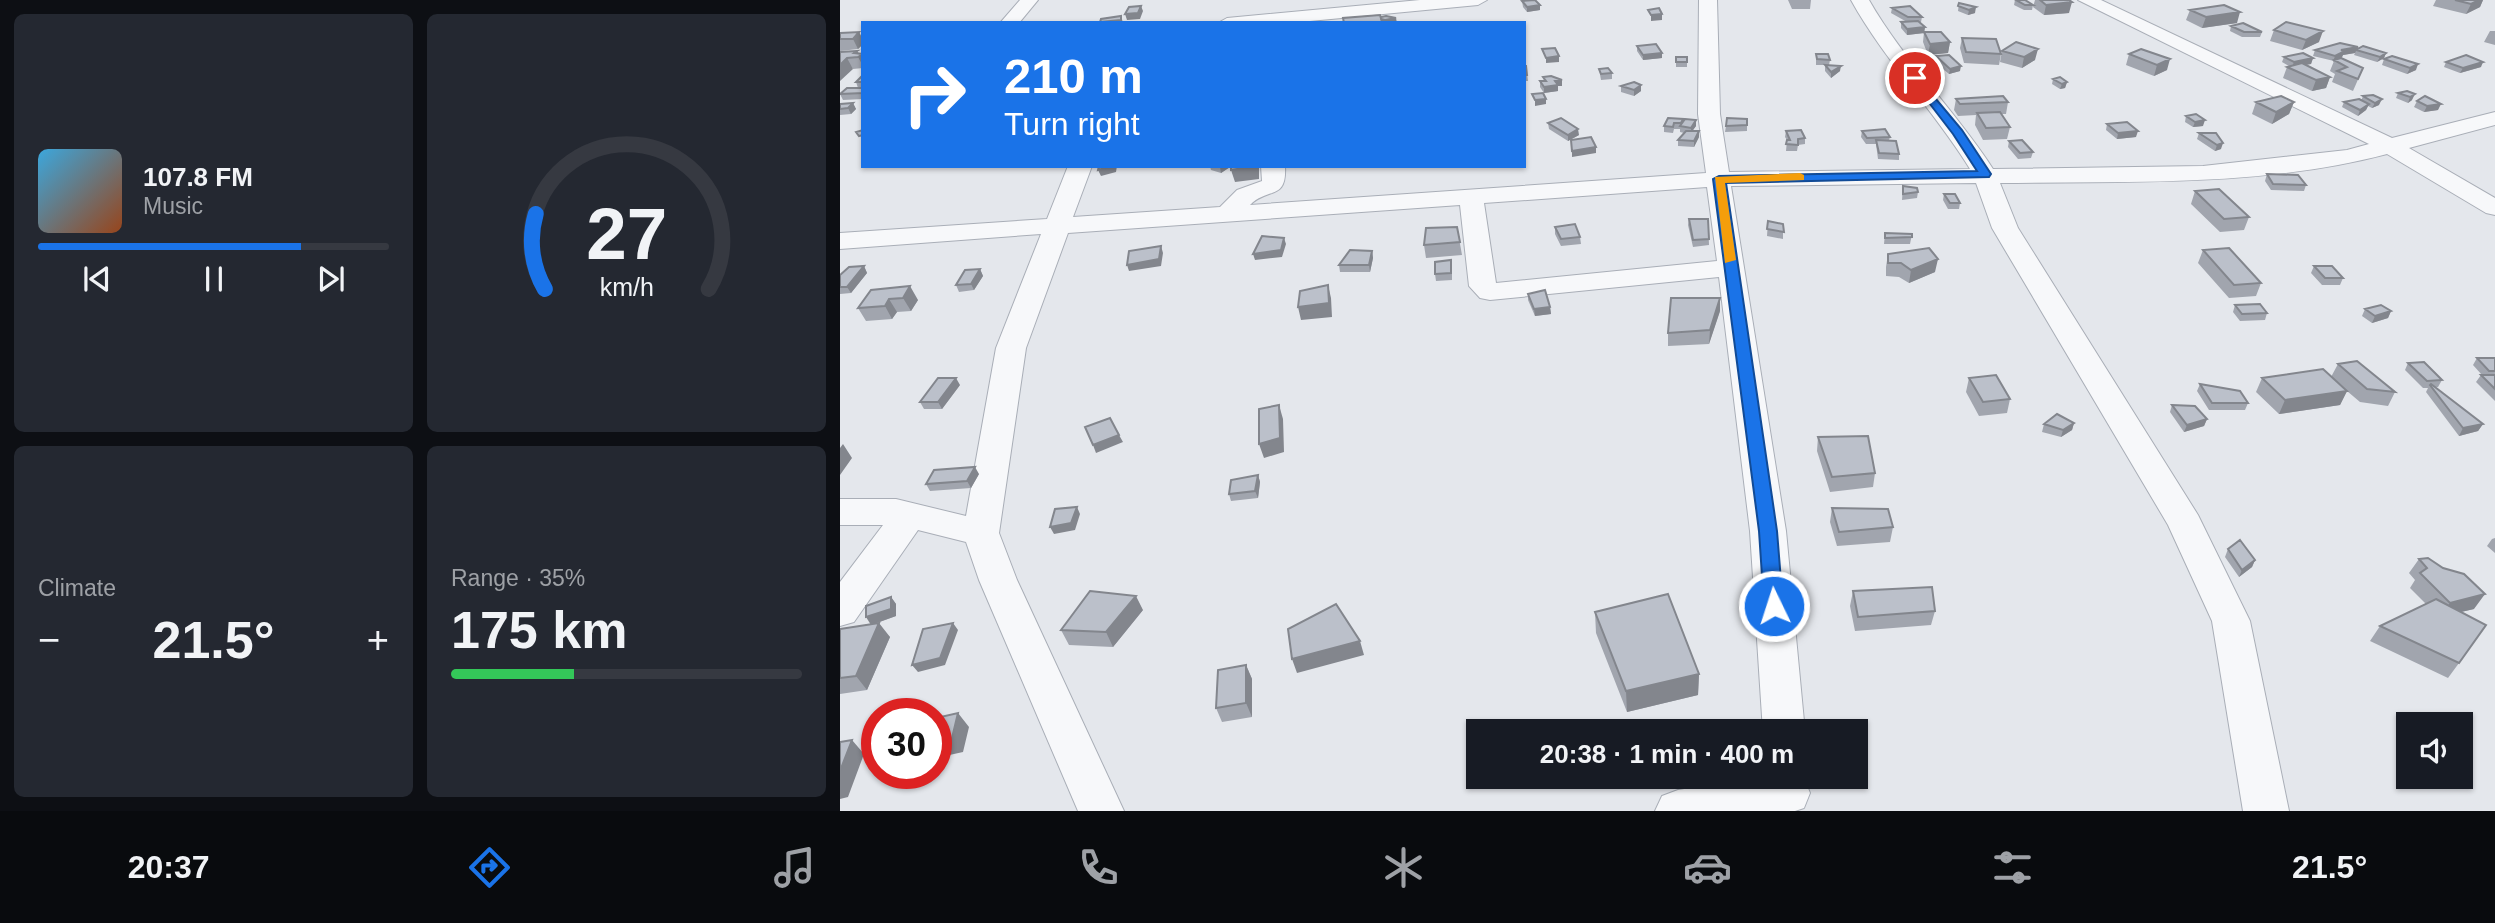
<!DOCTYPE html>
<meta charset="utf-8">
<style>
:root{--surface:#171b24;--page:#242831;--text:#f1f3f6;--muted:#9ea1a6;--line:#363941;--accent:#1a73e8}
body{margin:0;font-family:Arial,sans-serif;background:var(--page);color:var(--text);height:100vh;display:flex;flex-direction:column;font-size:26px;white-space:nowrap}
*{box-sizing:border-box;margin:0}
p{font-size:23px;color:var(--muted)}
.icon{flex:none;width:38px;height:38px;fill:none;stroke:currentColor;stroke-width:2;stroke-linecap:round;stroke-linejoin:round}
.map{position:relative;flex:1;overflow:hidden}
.details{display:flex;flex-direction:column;gap:14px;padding:14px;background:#0d0f14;width:840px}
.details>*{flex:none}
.hud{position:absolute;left:21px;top:21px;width:665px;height:147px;border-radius:0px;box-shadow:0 2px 5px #0004;background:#1a73e8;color:#fff;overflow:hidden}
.tools{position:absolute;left:1556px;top:712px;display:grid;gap:14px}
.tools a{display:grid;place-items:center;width:77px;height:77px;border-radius:0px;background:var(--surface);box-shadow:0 2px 5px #0004;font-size:35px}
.speed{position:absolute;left:21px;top:698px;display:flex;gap:14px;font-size:35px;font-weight:700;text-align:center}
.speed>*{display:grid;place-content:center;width:91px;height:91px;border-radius:50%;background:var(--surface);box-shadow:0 2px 5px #0004;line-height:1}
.speed .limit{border:10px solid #d22;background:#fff;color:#111}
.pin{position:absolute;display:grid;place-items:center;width:60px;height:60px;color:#fff;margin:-30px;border:4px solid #fff;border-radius:50%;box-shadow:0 2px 7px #0007}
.me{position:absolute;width:77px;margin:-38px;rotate:356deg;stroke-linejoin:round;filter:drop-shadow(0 0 5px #0008)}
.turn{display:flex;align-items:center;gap:24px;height:147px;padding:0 28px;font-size:32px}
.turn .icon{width:91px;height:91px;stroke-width:2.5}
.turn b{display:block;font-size:49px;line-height:60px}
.big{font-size:52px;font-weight:700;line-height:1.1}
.details .tile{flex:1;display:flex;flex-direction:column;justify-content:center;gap:10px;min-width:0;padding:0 24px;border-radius:10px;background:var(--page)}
.details .dial{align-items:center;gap:0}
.dial svg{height:182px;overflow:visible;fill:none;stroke:var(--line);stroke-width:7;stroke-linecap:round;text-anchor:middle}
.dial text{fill:var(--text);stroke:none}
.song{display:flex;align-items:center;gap:21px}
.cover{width:84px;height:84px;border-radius:10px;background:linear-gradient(135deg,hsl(200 70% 55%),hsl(20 70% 35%))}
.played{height:7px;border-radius:4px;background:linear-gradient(90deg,var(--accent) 75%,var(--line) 75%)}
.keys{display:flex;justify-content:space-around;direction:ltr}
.heat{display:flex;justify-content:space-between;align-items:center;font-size:38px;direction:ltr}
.charge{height:10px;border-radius:5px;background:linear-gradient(90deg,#34c759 35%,var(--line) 0)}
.details .tiles{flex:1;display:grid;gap:14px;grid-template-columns:repeat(2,1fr)}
.trip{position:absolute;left:626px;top:719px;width:402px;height:70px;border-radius:0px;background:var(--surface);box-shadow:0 2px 5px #0004;font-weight:700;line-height:70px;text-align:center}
.tab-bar{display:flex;height:112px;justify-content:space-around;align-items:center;background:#090b0e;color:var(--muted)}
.tab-bar .icon{width:49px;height:49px}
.tab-bar .selected{color:var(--accent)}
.tab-bar b{font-size:32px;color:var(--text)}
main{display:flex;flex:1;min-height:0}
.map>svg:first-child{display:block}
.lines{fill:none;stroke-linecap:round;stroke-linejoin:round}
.minor-casing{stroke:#a9aeb7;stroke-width:2}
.minor{fill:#f7f8fa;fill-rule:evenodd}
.wall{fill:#a1a5ae}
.shaded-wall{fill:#83868d}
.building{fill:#bbc0ca;stroke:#83868d;stroke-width:2}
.route{fill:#1a73e8;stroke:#114b97;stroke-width:2}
.slow{fill:#f59e0b}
</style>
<main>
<section class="details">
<div class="tiles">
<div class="tile">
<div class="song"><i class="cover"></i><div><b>107.8 FM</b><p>Music</p></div></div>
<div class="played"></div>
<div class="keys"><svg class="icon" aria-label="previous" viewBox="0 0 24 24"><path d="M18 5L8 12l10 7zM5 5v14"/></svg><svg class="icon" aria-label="pause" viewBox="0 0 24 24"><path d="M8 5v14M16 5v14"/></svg><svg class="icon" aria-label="next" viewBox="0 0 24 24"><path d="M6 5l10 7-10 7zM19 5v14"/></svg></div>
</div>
<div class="tile dial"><svg viewBox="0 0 100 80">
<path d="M14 69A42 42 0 1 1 86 69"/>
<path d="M14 69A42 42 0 0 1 10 36" stroke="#1a73e8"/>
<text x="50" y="56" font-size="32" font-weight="700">27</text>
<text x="50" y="72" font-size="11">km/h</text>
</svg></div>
<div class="tile"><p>Climate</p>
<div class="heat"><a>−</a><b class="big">21.5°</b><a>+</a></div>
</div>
<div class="tile"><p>Range · 35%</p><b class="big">175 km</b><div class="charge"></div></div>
</div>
</section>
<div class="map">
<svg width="1655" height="811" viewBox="0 0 1655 811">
<rect width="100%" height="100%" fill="#e4e7ec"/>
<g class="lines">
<defs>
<path id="minor" d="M180 0H198L179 23H160Z
M580 0H647L638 5 449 23H378L387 18Z
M859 0H877L880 114 889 172 1130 169C1094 110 1044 60 1011 0H1029C1063 60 1115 110 1153 169L1363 166 1507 150 1529 144 1238 0H1261L1552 138 1655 112V125L1569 148 1655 198V215L1646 213 1547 154C1422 187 1288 181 1160 183L1178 228 1358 515 1410 621 1449 811H1403L1372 621 1328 525 1152 228 1136 183 891 186 946 531 965 732H923L910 531 879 277 650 300 640 298 629 286 620 205 228 233 186 348 159 533 177 580 284 811H238L139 580 126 542 78 530 14 622 0 626V582L43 525H0V499H56L126 516 156 348 201 234 0 249V233L207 219 228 166H252L233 217 380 207 397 190 422 181 421 166H445C447 201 428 187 410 205L866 173 858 114ZM867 187 877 261 656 283 644 203Z
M919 777 964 778 970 793 964 808 955 811H815L822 796 838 790Z"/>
</defs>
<use href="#minor" class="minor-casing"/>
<use href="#minor" class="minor"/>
</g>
<path class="wall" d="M948 0H971L970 9H952Z
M1175 0 1193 5 1192 10H1184L1174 5Z
M1195 0H1229V13L1204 15 1193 7Z
M1596 0H1643L1640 7 1626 14 1593 6Z
M682 1 700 10 687 12 683 7Z
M1119 3 1135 13 1128 15 1118 11Z
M1052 8 1082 17 1081 22H1080L1085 27 1084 33 1067 35 1061 28V22H1067L1051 13Z
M1350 10 1397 23 1362 28 1346 20Z
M1391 26 1422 32 1420 37H1402L1390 31Z
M1434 30 1479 42 1462 50 1430 41Z
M1650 31H1655V45L1644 42Z
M19 32 23 40V44L18 49 0 51V33Z
M1084 32 1110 42 1108 53 1088 55 1083 42Z
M1122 38 1161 54 1159 65 1124 63 1120 48Z
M797 46 822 53V58L803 60 797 51Z
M1518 47 1517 49 1546 53 1544 58 1537 62 1514 55 1515 53 1503 55 1502 57 1499 59 1523 68 1513 91 1492 82 1495 74 1490 71 1494 61 1473 56 1475 50Z
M1301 49 1327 70 1314 76 1286 65 1289 54Z
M17 51 19 53H23V68L13 69 0 52Z
M1162 51 1195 60 1182 68 1160 62Z
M976 54 990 60 989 65H976Z
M1096 56 1120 71 1109 74 1095 62Z
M836 57H847V67H836Z
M1444 57 1473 58 1471 64 1465 65 1490 77 1486 88 1472 91 1443 78 1447 67 1449 66 1442 62Z
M1544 59 1576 70 1567 74 1542 65Z
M1606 62 1641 67 1620 73 1604 67Z
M985 65 1000 71 991 78 985 71Z
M684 66H686L688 81H684Z
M759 69 772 73V79L761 80Z
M23 75V99L3 100 0 94 18 88 16 82Z
M703 77 722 80V86H718V91L704 93 700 87V81H704Z
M1213 79 1227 82 1225 88 1220 89 1212 84Z
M781 86 801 91 794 96 781 92Z
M1567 91 1572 100 1568 103 1556 98 1558 93Z
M1523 96 1539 105 1532 108 1528 106 1526 110 1518 116 1502 107 1504 102 1521 101Z
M1116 99 1168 102 1166 114H1161L1170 127 1167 139 1143 140 1135 125 1136 115 1118 116 1114 110Z
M1577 101 1598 110 1584 112 1574 107Z
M1416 102H1454L1449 114 1432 124 1412 114Z
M13 103 16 109 11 114 0 115V104Z
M1346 116 1363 126 1353 127 1345 122Z
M828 118 843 122 856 120V126L852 131 859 137 854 147 838 146V140L844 133 840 132V129H834L833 133 824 132V126Z
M708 123 739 135 728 141 709 129Z
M1267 124 1296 137 1277 139 1266 130Z
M907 125V131L885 132 886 126Z
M946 131 965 138V144L958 145 957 151H946L947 140 945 137Z
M1022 131 1050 137 1049 140 1059 154V160L1038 159 1036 144H1026L1021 137Z
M1359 133H1376L1381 149 1375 151 1357 139Z
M1169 141 1193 152 1191 158 1178 159 1168 147Z
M370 166H390V167L381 173 371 170Z
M1427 174 1466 185 1464 191 1431 190 1425 181Z
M1063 186 1078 192 1077 198 1062 200Z
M1355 191 1409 217 1404 230 1380 232 1351 204Z
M1104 194 1120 203 1119 209H1108L1103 200Z
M849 219H868L869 245 853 247 848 225Z
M928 221 943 224V239L927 236Z
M617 227 622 255 586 258 584 245Z
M715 227 740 237 741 244 721 246 715 234Z
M1045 233 1072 234 1070 244H1044Z
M1363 250 1421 283 1416 296 1389 298 1358 263Z
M532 251 533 258 530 272H500L499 265Z
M1048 254 1095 272 1069 283 1059 277 1046 276V267Z
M24 266 27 273 11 293 0 294V275Z
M612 266V280L596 281 595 274Z
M1474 266 1503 278 1500 285H1482L1471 273Z
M140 269 143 276 134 290 119 292 116 285Z
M31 290 78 300 71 311 57 312 52 319 26 321 18 308Z
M688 294 710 307 711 314 695 316 688 300Z
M1395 305 1427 313 1425 320 1400 321 1393 312Z
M1525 309 1551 311 1548 318 1532 323 1522 316Z
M880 311 869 344 828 346V333Z
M1637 358H1655V401L1636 382 1641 375H1642L1633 365Z
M1568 363 1602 380 1598 387H1595L1643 424 1638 431 1619 436 1586 392 1588 388H1583L1565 370Z
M1498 364 1555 392 1548 406 1520 402 1507 391 1500 405 1439 414 1416 392 1422 378 1491 377Z
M1129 378 1170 399 1167 413 1139 416 1126 392Z
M1360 384 1408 403 1405 410H1369L1357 391Z
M120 385 102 409H84L80 402Z
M1332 405 1367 419 1364 426 1344 432 1330 412Z
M1234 423 1232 430 1221 437 1202 432 1204 424Z
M978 437 1035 473 1033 487 990 492 977 451Z
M139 474 131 488 90 491 86 484Z
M418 475 420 482 418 498 391 501 389 494Z
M992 508 1053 527 1050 542 997 546 990 522Z
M1655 538V553L1647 546 1652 539Z
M1388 549 1415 560 1412 567 1399 577 1385 557Z
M1579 559 1634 609 1621 612 1619 663 1608 678 1530 641 1540 626 1586 604 1570 588 1575 580 1569 573Z
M1013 591 1095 611 1091 625 1015 631 1010 606Z
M51 597 56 604V616L34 624 50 637 27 690 0 694V629L31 624Z
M303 610 273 647 229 645 221 630Z
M755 612 859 674 858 695 787 712 756 633Z
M406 665 412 679V717L382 722 376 708Z"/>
<path class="shaded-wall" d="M1639 0H1643L1640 7 1626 14 1631 4Z
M1232 2 1229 13 1204 15 1206 5Z
M700 5V10L687 12V7Z
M301 6 303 11 300 19 287 20 285 14Z
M1136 7 1135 13 1128 15 1129 10Z
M1400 12 1397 23 1362 28 1366 17Z
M822 14V20L811 21V15Z
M281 16 283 23H260Z
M556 18 557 23H545V20Z
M1085 27 1084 33 1067 35V29Z
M1483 31 1479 42 1462 50 1466 40Z
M19 32 23 40V44L18 49 13 39Z
M1110 42 1108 53 1088 55 1090 44Z
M1518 47 1515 53 1503 55 1502 57 1493 62 1495 56 1501 50Z
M1198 49 1195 60 1182 68 1184 57Z
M17 51 20 56 23 54V66L18 57 14 53Z
M822 53V58L803 60V55Z
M1546 53 1544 58 1537 62 1540 57Z
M719 56V62L706 63V58Z
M7 58 13 69 0 81V65Z
M1473 58 1471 64 1452 67 1454 62Z
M1330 59 1327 70 1314 76 1317 65Z
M1643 62 1641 67 1620 73 1623 68Z
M1578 64 1576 70 1567 74 1570 68Z
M1001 66 1000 71 991 78V72Z
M1121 66 1120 71 1109 74 1110 69Z
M1490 77 1486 88 1472 91 1476 80Z
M722 80V86H718V91L704 93V87L715 81Z
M1227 82 1225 88 1220 89 1222 84Z
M801 85V91L794 96V90Z
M1575 94 1572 100 1568 103 1570 97Z
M706 99V104L695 106V100Z
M1542 99 1539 105 1532 108 1535 103Z
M1454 102 1449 114 1432 124 1436 112Z
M13 103 16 109 11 114 8 108Z
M1529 104 1526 110 1518 116 1520 110Z
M1601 104 1598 110 1584 112 1587 106Z
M856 120V126L851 133V128Z
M1365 120 1363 126 1353 127 1355 122Z
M738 129 739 135 728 141V135Z
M859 131V137L854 147V141Z
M1298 131 1296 137 1277 139 1278 133Z
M1383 143 1381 149 1375 151 1377 145Z
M756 147V153L732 157V151Z
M272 166H277L276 172 261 176 258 170Z
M381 166H390V167L381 173 380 167Z
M419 166V179L395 182 391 170Z
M444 238 446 244 442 257 415 260 413 254Z
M321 246 323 253 321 266 289 271 287 265Z
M532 251 533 258 530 272 529 265Z
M1098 259 1095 272 1069 283 1071 270Z
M24 266 27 273 11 293 7 287Z
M140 269 143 276 134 290 131 284Z
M488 285 491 298 492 317 461 320 458 307Z
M70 286 78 300 71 311 63 298Z
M880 298V311L869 344 870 330Z
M49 299 57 312 52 319 45 306Z
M710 307 711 314 695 316 694 309Z
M1551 311 1548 318 1532 323 1535 316Z
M116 378 120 385 102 409 98 402Z
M1507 391 1500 405 1439 414 1445 400Z
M439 405 443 419 444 452 424 458 419 444Z
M1367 419 1364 426 1344 432 1347 425Z
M1234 423 1232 430 1221 437 1223 430Z
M1643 424 1638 431 1619 436 1623 428Z
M279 435 283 442 256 453 253 445Z
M3 444 12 458 0 475V448Z
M135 467 139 474 131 488 127 481Z
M418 475 420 482 418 498 415 491Z
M237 507 240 514 235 530 214 534 210 527Z
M1415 560 1412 567 1399 577 1402 570Z
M1645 594 1634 609 1599 617 1610 603Z
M296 596 303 610 273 647 266 632Z
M51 597 56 604V616L31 625 26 617Z
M39 623 50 637 27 690 16 676Z
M113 623 118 630 105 665 78 672 72 665Z
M520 641 524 655 457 673 452 659Z
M406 665 412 679V717L406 703Z
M859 674 858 695 787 712 786 691Z
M118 713 129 727 123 752 96 758V742Z
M12 740 24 754 8 797 0 799V771Z"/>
<path class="building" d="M695 0 700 5 687 7 682 1Z
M1176 0H1185L1193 5H1185Z
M1200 0H1229L1232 2 1206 5Z
M1615 0H1639L1631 4Z
M1119 3 1136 7 1129 10 1118 6Z
M1384 5 1400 12 1366 17 1350 10Z
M301 6 298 13 285 14 289 7Z
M1070 6 1082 17H1068L1052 8Z
M819 8 822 14 811 15 808 10Z
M540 15 542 22 504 23 503 18Z
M281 16V20L260 22 261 19Z
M546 16 556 18 545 20 541 19V17Z
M1078 21 1085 27 1067 29 1061 22Z
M1446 22 1483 31 1466 40 1434 30Z
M1403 23 1422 32H1404L1391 26Z
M19 32 13 39H0V33Z
M1084 32H1101L1110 42 1090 44Z
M1122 38 1156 39 1161 54 1126 52Z
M1176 42 1198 49 1184 57 1162 51Z
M1500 43 1518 47 1501 50 1505 51 1495 56 1475 50Z
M816 44 822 53 803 55 797 46Z
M1523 46 1546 53 1540 57 1516 50Z
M715 48 719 56 706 58 702 49Z
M1301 49 1330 59 1317 65 1289 54Z
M17 51 14 53 23 54 18 57 7 58 0 65V52Z
M1463 53 1473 58 1454 62 1444 57Z
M976 54H988L990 60 977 59Z
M1109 55 1121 66 1110 69 1096 56Z
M1626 55 1643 62 1623 68 1606 62Z
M1552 56 1578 64 1570 68 1544 59Z
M836 57H847V62H836Z
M1501 58 1523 68 1518 79 1497 71 1507 67 1494 60Z
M1462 63 1490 77 1476 80 1447 67Z
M985 65 1001 66 991 72Z
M684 66H686L687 75H684Z
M768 68 772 73 761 74 759 69Z
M23 75V82H16Z
M711 76 722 80 715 81 718 85 704 87 700 81H706L703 77Z
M1220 77 1227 82 1222 84 1213 79Z
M794 82 801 85 794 90 781 86Z
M7 88H23V93L0 94Z
M1567 91 1575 94 1570 97 1558 93Z
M703 93 706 99 695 100 692 94Z
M1533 95 1542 99 1535 103 1523 96Z
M1163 96 1168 102 1120 104 1116 99Z
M1441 96 1454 102 1436 112 1416 102Z
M1585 96 1601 104 1587 106 1577 101Z
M1519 99 1529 104 1520 110 1504 102Z
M13 103 8 108 0 109V104Z
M1160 112 1170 127 1146 128 1137 113Z
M1356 114 1365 120 1355 122 1346 116Z
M721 118 738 129 728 135 708 123Z
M828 118 843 119 841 123H834L833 127 824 126Z
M887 118 907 119V125L886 126Z
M845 119 856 120 851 128 840 126Z
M1287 122 1298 131 1278 133 1267 124Z
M1045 129 1050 137 1027 138 1022 131Z
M23 130V135L19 136 16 132Z
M961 130 965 138 958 139V145L946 144 947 140H950L946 131Z
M846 131H859L854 141 838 140Z
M1359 133H1376L1383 143 1377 145Z
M751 137 756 147 732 151 731 140Z
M1036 140 1056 141 1059 154 1039 153Z
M1182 140 1193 152 1180 153 1169 141Z
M259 166H272L258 170Z
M391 166H416L391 170Z
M1427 174 1458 175 1466 185 1433 184Z
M1063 186 1077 188 1078 192 1063 194Z
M1379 189 1409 217 1384 219 1355 191Z
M1104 194H1115L1120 203H1110Z
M849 219H868L869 239 853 240Z
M928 221 943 224 944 232 927 229Z
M735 224 740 237 721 239 715 227Z
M617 227 620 242 584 245 586 228Z
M1045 233 1072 234V237L1045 238Z
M422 236 444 238 441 250 413 254Z
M321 246 319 259 287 265 289 251Z
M1089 248 1098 259 1071 270 1061 263H1048V254Z
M1389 248 1421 283 1394 285 1363 250Z
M510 250 532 251 529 265H499Z
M611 260V273L595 274V262Z
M24 266 7 287H0V275L9 267Z
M1474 266H1492L1503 278H1485Z
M140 269 131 284 116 285 125 270Z
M488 285 489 303 458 307 460 291Z
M70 286 63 298 49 299 45 306 18 308 31 290Z
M705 290 710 307 694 309 688 294Z
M831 298H880L870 330 828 333Z
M1420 304 1427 313 1402 314 1395 305Z
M1541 305 1551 311 1535 316 1525 309Z
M1637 358H1655V371H1649Z
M1517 361 1555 392 1527 389 1498 364Z
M1584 362 1602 380 1587 381 1568 363Z
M1483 369 1507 391 1445 400 1422 378Z
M1156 375 1170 399 1143 402 1129 378Z
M1641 375H1655V389Z
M98 378H116L98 402H80Z
M1360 384 1400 391 1408 403H1372Z
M1591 384 1643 424 1623 428 1590 385Z
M439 405 440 438 419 444V409Z
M1332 405 1355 406 1367 419 1347 425Z
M1217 414 1234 423 1223 430 1204 424Z
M270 418 279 435 253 445 245 427Z
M1028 436 1035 473 992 477 978 437Z
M135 467 127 481 86 484 94 470Z
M418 475 415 491 389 494 391 480Z
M237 507 231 523 210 527 215 509Z
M992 508 1048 509 1053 527 999 532Z
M1400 540 1415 560 1402 570 1388 549Z
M1588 558 1603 568 1624 574 1645 594 1610 603 1580 573 1587 568 1579 559Z
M1092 587 1095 611 1018 617 1013 591Z
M250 591 296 596 266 632 221 630Z
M828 594 859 674 786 691 755 612Z
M51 597V609L26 617V606Z
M1596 599 1646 625 1619 663 1540 626Z
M496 604 520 641 452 659 448 629Z
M39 623 16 676 0 678V629Z
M113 623 100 658 72 665 83 629Z
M406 665V703L376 708 378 670Z
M118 713 112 738 96 742V718Z
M12 740 0 771V742Z"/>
<path class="route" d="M1075 74 1122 130 1151 174 1149 177 886 183 937 531 943 606 940 612H927L924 606 919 531 873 179 879 176 1137 171 1113 134 1070 78Z"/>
<path class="slow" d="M960 173 964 175V180L885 183 896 260 885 263 875 177Z"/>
</svg>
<div class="tools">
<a><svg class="icon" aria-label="sound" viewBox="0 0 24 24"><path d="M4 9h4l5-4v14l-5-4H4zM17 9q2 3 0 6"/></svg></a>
</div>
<div class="speed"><div class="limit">30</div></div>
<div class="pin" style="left:1075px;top:78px;background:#d93025"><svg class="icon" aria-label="arrive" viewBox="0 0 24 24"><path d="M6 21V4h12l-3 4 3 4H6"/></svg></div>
<svg class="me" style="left:934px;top:606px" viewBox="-20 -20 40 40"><circle r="17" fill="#1a73e8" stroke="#fff" stroke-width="3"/><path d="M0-11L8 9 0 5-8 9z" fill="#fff"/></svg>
<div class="trip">20:38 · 1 min · 400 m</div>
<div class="hud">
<div class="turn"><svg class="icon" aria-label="right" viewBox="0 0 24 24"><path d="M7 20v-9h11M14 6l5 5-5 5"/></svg><div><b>210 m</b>Turn right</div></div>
</div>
</div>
</main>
<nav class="tab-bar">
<b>20:37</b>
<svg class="icon selected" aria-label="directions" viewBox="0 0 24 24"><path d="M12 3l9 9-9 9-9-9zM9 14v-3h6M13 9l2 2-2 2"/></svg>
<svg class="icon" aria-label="music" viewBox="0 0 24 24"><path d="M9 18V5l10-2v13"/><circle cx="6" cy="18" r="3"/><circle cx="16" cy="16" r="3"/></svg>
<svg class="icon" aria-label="phone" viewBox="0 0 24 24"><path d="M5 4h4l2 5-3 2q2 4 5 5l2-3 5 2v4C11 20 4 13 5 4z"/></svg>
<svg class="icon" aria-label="climate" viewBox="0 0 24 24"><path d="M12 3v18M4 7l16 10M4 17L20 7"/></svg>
<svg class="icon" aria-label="car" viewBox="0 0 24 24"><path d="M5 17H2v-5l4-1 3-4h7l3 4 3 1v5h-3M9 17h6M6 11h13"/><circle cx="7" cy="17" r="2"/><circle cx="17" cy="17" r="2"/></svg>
<svg class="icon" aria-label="filters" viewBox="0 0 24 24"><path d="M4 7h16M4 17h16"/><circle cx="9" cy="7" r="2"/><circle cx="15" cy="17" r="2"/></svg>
<b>21.5°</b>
</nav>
